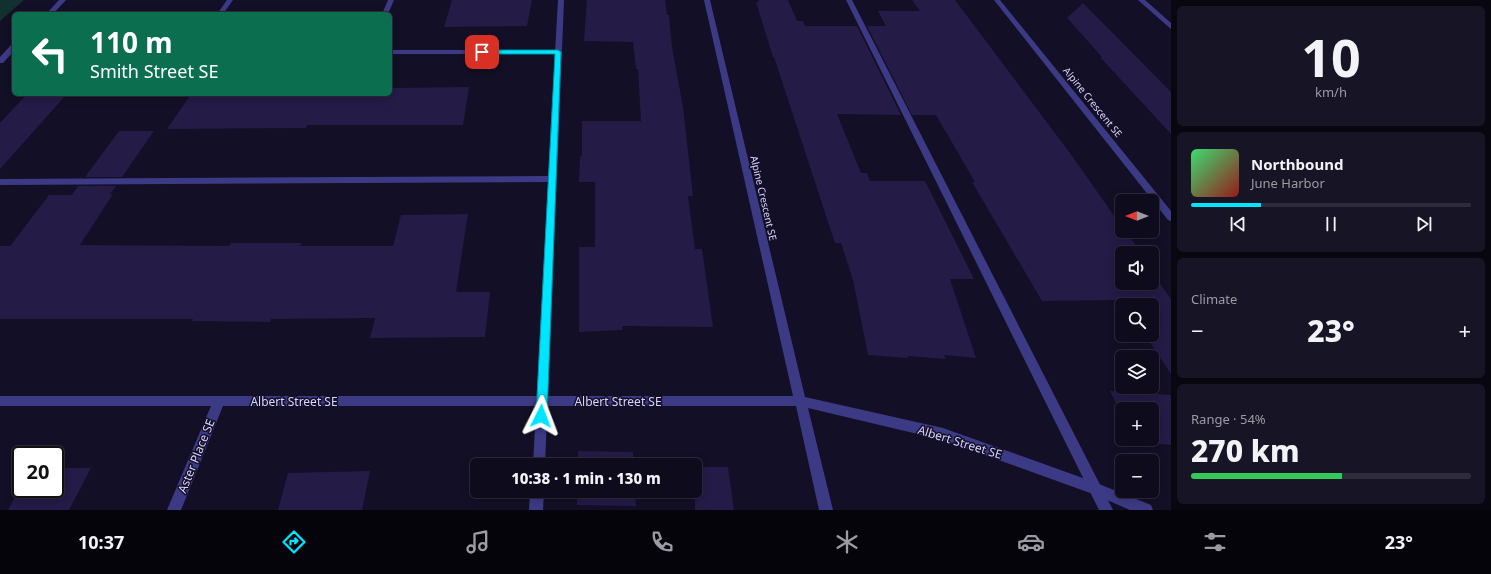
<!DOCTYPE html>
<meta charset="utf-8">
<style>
:root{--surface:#0e0b1c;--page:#171425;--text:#f1f3f6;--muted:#9b9ba3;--line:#2e2b3b;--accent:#00e5ff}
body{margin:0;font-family:"Noto Sans",sans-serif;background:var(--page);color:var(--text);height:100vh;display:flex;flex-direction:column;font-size:15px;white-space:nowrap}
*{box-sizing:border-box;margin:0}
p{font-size:13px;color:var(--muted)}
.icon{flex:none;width:22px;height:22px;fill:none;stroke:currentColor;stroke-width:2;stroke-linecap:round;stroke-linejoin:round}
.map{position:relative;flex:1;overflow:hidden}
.drawer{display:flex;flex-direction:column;gap:6px;padding:6px;background:#08060f;width:320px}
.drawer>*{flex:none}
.banner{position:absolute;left:12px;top:12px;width:380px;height:84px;border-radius:6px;box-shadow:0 2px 10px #0003,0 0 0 1px var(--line);background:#0b6e4f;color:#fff;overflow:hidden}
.needle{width:26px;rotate:270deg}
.buttons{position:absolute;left:1115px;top:194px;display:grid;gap:8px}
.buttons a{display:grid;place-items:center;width:44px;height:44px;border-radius:6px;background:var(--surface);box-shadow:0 2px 10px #0003,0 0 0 1px var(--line);font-size:20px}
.speed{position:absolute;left:12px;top:446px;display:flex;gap:8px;font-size:20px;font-weight:700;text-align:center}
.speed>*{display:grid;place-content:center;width:52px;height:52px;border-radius:50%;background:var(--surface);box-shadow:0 2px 10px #0003,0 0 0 1px var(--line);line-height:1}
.speed .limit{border:2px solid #111;border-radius:6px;background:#fff;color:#111}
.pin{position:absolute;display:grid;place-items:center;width:34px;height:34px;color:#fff;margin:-17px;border-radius:8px;box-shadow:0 2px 6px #0006}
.me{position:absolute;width:44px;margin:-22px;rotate:3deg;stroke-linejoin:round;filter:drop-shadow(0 0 3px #0008)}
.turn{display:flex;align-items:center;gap:14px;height:84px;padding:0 12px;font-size:18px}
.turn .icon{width:52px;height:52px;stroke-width:2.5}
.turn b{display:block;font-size:28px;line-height:34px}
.big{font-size:30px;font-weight:800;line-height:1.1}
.drawer .tile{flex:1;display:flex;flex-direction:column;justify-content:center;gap:6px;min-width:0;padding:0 14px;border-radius:6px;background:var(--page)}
.drawer .dial{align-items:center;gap:0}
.dial b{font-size:52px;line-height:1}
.song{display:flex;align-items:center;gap:12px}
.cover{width:48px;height:48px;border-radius:6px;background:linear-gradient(135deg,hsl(140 70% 55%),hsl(0 70% 35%))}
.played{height:4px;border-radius:2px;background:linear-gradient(90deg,var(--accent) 25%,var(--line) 25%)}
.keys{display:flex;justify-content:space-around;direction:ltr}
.heat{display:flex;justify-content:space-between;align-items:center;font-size:22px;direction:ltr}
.charge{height:6px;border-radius:3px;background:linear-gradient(90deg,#34c759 54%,var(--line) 0)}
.trip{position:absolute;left:470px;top:458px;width:232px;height:40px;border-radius:6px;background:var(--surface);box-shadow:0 2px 10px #0003,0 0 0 1px var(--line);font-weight:800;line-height:40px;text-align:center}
.dock{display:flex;height:64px;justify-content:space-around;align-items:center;background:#06040b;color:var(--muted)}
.dock .icon{width:28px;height:28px}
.dock .on{color:var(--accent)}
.dock b{font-size:18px;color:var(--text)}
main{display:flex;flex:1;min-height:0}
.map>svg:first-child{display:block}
.green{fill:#12302f}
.building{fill:#241b47}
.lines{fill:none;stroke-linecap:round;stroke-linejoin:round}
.service{fill:#3d3a85;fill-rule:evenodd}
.minor{fill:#3d3a85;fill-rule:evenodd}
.route{fill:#00e5ff;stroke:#0095a6}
.labels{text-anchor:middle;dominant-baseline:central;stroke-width:3;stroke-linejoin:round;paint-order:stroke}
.street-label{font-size:10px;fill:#d9d4ff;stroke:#130f26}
.near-street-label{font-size:12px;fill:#d9d4ff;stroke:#130f26}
</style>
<main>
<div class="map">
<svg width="1171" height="510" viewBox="0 0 1171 510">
<rect width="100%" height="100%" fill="#130f26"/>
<path class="green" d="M0 0H24L0 21Z"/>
<path class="building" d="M452 0H532L527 26 444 27Z
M587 0H665L667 15H669L672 47 683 107 693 196H688L695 249H702L713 327 622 326V330L579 332V247H595V182H579L580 156H582V121H641L638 69H636L633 42 584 41Z
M758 0H788L797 21H803L805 26H857L901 115 837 114 861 173H867L870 181H925L974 279H950L976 358 944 355 946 359 908 356V358L868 355 853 280 841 243H835L774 57H773L756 2H759Z
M912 0H955L1070 153 1122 227V231H1125L1142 253H1122V283H1152V273L1171 299V374L1145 335H1152V305H1122L1119 300 1042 301 972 182H975L936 115H912L867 26H886L878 11H920Z
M1083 3 1171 92V134L1100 57H1102L1067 18Z
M469 87 463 125H307L306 128 167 129 191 94H390V88Z
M27 94H67L0 169V123Z
M119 131H154L122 177H85Z
M78 186H116L110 194H113L80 245 229 246 231 243H302L300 246H393L401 215 468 214 456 292H490L485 337 370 338 375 318 271 319 270 322 192 321 193 319H0V246H10L49 195H72Z
M1110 391 1171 395V445L1135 442 1134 439H1152V409H1122V415Z
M578 451 633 452 634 465H578Z
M695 467H728L734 510H695Z
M55 468H91L69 510H8L21 486V489H55Z
M370 471 362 510H278L288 473Z
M577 491H635L636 506 577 505Z"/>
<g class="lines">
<path class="service" d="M227 0H233L223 14H217Z
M558 0H564L545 465H533L548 182 0 185V179L548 176Z
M846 0H852L1113 510H1099Z
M1138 0H1145L1171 23V29Z
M530 491H544L543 510H529Z"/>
<path class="minor" d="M59 0H66L53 14H46Z
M388 0H394L388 14H382Z
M704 0H710L805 397 943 428 1094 482 1151 505 1153 510H1130L1093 494 943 440 808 408 833 510H819L796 406H223L181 510H167L211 406H0V396H793Z
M994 0H1000L1171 211V221L1168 220Z
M11 45H14V51L3 63H0V57Z
M390 50H558L562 52 558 54H390Z"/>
</g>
<path class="route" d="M558 50 561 52 547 416 545 419 541 421 537 419 536 416 555 54H482L478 52 482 50Z"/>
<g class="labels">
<g class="street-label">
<text transform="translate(1093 102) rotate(51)">Alpine Crescent SE</text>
<text transform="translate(764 198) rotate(77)">Alpine Crescent SE</text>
</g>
<g class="near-street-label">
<text x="294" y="401">Albert Street SE</text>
<text x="618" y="401">Albert Street SE</text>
<text transform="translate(960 442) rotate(17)">Albert Street SE</text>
<text transform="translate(196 456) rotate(-68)">Aster Place SE</text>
</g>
</g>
</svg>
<div class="buttons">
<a><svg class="needle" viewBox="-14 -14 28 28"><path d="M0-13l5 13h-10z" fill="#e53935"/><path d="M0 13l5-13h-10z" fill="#9b9ba3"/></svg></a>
<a><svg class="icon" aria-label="sound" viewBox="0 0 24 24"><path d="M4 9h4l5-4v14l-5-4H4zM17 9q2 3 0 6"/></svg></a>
<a><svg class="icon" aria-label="search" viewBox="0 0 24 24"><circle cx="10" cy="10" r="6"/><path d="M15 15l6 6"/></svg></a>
<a><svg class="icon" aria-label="layers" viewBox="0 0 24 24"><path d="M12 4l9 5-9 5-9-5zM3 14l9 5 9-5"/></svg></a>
<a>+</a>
<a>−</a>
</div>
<div class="speed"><div class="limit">20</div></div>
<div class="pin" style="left:482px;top:52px;background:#d93025"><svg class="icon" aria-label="arrive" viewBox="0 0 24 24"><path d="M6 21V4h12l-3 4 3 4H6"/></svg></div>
<svg class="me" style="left:541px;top:416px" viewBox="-20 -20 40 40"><path d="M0-17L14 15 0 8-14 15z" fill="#00e5ff" stroke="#fff" stroke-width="4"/></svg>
<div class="trip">10:38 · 1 min · 130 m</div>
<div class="banner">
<div class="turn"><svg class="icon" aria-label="left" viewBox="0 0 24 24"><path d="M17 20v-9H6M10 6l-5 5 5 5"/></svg><div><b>110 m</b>Smith Street SE</div></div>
</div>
</div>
<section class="drawer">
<div class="tile dial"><b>10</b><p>km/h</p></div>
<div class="tile">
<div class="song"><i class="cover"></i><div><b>Northbound</b><p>June Harbor</p></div></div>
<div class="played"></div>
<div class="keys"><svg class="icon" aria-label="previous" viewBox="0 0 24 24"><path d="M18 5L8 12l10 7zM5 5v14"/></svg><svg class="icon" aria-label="pause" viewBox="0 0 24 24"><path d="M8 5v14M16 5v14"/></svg><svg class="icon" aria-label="next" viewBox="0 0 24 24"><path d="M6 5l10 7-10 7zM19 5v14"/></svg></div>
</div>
<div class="tile"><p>Climate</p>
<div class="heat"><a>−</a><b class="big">23°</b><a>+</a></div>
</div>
<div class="tile"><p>Range · 54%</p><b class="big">270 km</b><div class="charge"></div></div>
</section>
</main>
<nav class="dock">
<b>10:37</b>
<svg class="icon on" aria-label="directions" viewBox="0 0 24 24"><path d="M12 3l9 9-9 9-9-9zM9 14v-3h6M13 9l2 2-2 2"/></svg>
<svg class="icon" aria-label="music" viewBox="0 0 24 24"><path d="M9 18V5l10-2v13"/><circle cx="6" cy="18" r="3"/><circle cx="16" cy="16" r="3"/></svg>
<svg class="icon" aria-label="phone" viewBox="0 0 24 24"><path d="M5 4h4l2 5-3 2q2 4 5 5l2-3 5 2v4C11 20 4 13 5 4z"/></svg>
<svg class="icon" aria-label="climate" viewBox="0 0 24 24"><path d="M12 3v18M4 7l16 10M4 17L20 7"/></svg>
<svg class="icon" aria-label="car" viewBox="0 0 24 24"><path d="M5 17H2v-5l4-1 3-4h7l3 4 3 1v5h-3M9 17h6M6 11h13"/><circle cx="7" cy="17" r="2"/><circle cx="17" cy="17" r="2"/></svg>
<svg class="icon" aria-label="filters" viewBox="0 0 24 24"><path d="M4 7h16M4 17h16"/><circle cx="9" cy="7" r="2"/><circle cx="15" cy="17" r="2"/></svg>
<b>23°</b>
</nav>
